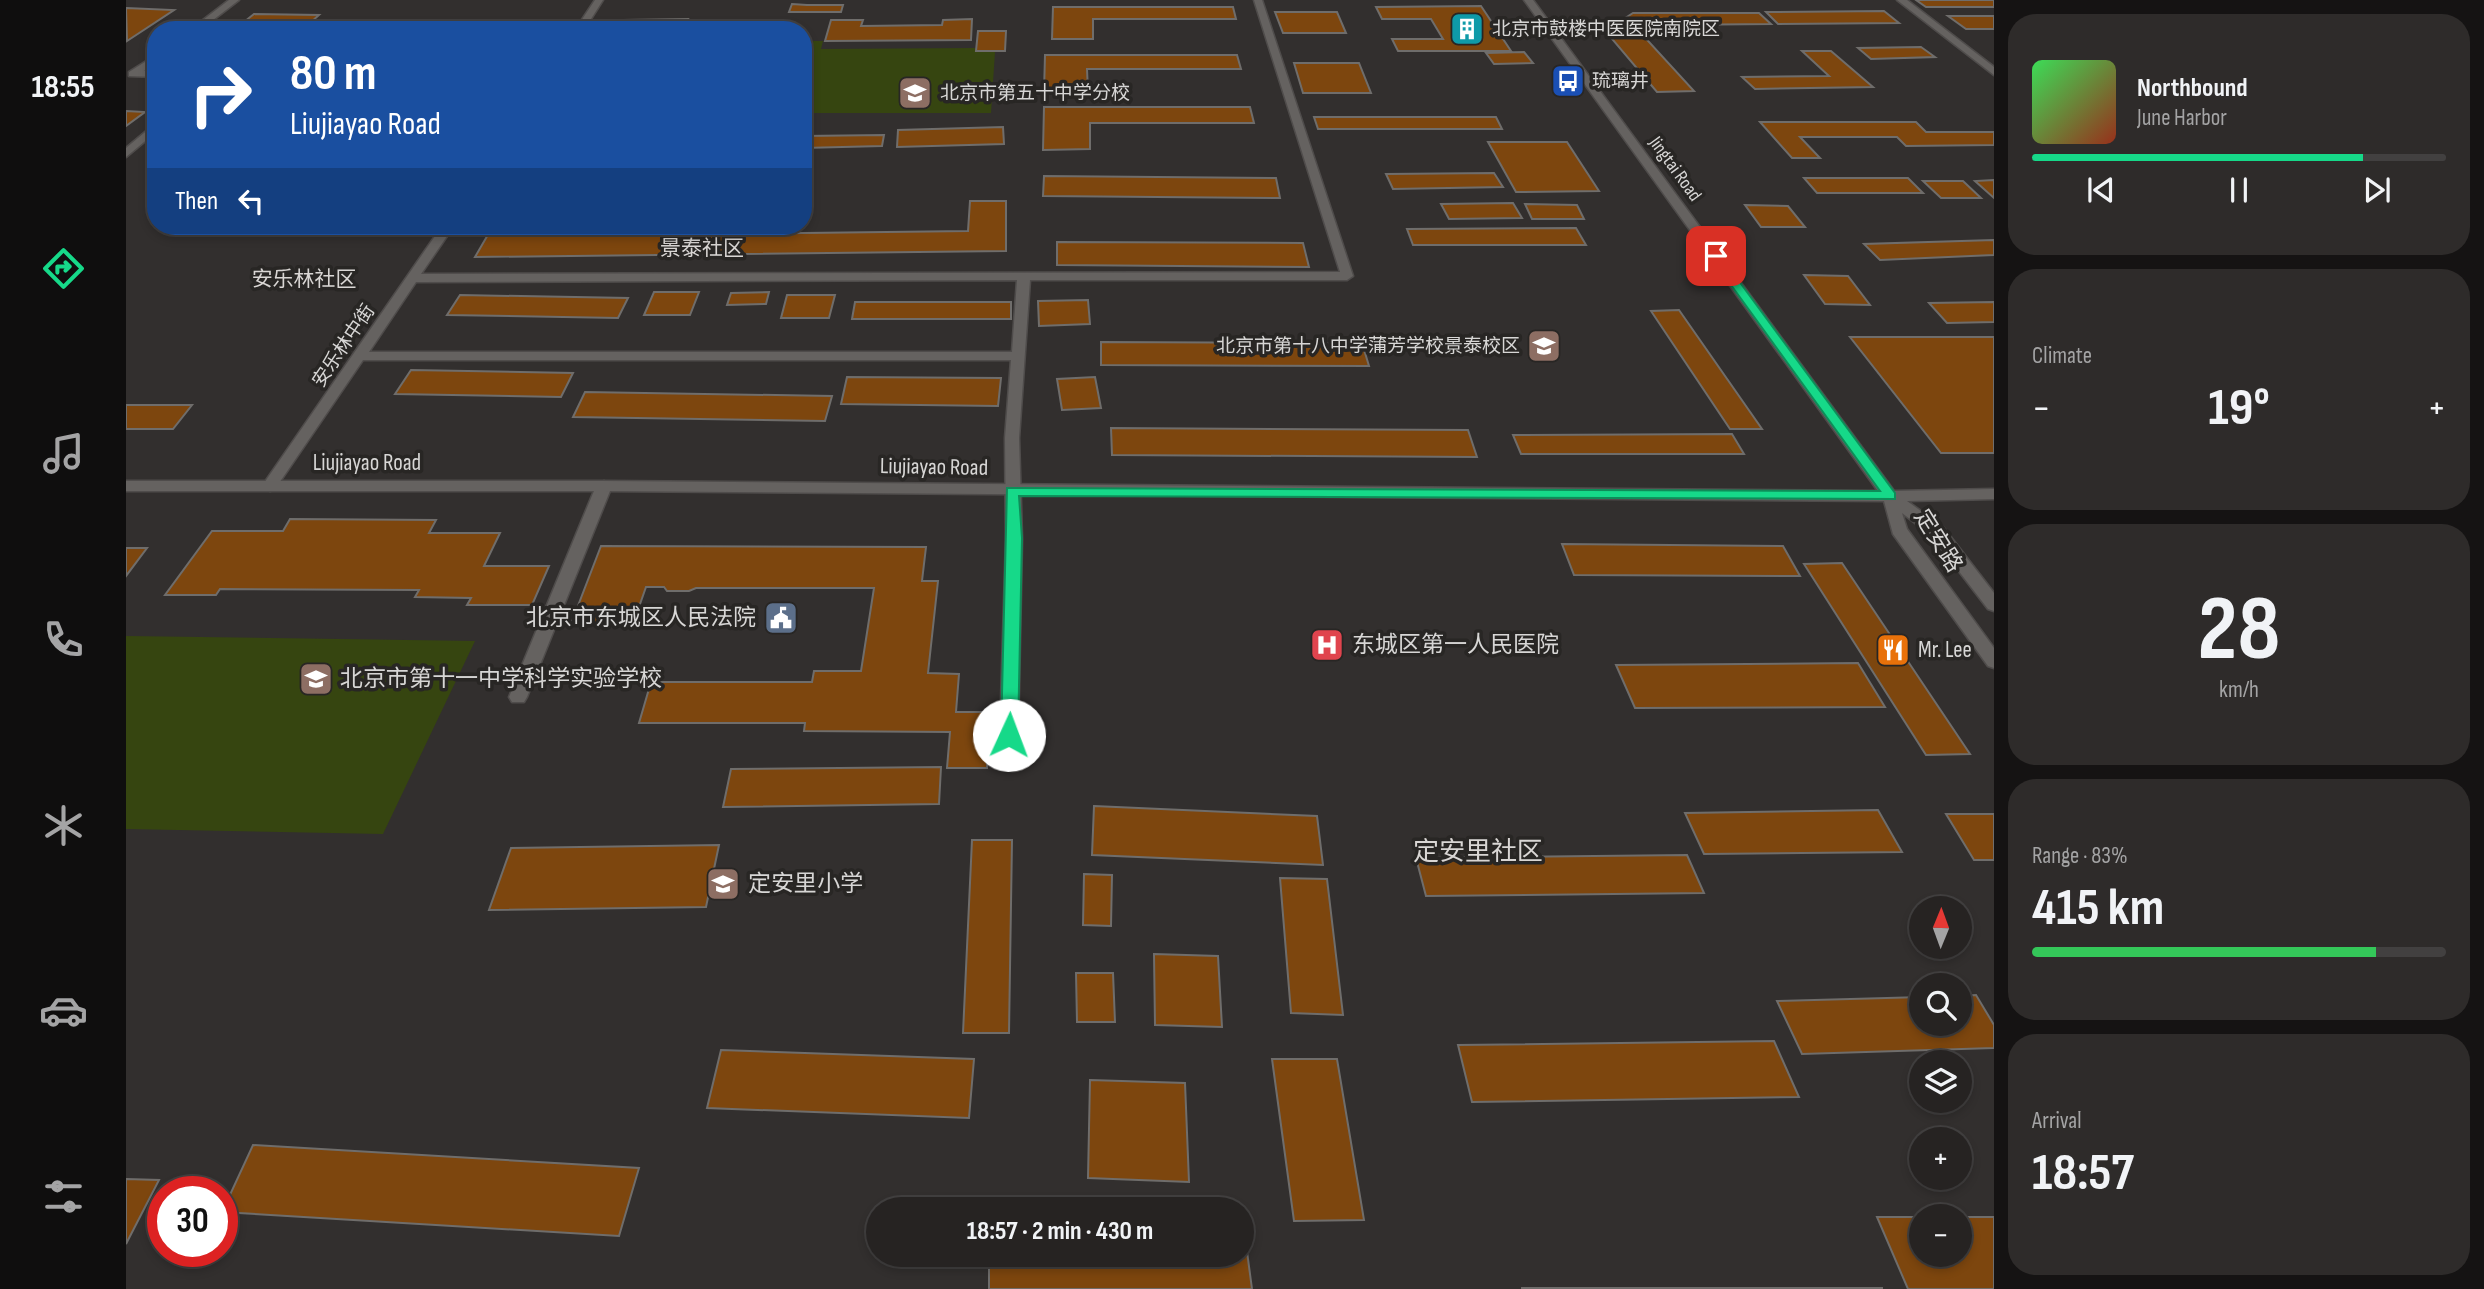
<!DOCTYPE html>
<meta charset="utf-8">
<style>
:root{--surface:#262322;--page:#2e2b2a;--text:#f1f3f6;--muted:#a4a4a5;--line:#424040;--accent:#16d989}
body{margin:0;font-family:"Sofia Sans Condensed","Noto Sans SC",sans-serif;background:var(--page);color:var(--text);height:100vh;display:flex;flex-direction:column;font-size:26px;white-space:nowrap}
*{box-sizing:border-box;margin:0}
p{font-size:23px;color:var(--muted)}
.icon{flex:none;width:38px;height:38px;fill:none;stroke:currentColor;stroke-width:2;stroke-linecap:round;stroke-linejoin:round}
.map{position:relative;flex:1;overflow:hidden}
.drawer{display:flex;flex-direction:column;gap:14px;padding:14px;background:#151313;width:490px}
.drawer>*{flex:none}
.banner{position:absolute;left:21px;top:21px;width:665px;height:214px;border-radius:28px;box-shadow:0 4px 10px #0003,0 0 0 2px var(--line);background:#1a4fa0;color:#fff;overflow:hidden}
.needle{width:46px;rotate:1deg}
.tools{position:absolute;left:1783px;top:896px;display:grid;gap:14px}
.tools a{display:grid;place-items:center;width:63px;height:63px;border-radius:50%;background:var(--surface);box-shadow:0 4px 10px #0003,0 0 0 2px var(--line);font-size:35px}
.speed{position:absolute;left:21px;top:1176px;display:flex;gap:14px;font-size:35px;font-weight:700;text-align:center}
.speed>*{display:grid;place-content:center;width:91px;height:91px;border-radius:50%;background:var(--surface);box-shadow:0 4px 10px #0003,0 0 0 2px var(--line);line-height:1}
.speed .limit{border:10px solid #d22;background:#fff;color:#111}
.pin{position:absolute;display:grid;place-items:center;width:60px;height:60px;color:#fff;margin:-30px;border-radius:14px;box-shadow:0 4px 10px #0006}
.me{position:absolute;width:77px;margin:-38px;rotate:2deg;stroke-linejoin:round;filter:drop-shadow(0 0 5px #0008)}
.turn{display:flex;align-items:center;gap:24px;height:147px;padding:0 28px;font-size:32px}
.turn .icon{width:91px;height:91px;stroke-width:2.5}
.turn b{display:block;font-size:49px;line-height:60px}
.then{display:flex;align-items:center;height:66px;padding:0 28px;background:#0003;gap:14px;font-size:26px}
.big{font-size:52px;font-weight:700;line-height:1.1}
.drawer .widget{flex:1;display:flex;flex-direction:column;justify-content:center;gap:10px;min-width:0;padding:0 24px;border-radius:28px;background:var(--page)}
.drawer .dial{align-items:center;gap:0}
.dial b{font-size:91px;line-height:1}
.song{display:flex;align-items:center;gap:21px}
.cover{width:84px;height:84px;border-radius:10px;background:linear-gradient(135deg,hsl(130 70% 55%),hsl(10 70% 35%))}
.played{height:7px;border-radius:4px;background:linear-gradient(90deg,var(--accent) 80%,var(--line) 80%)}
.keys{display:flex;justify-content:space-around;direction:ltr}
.heat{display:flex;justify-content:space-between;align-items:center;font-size:38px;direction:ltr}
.charge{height:10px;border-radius:5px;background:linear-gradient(90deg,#34c759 83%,var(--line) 0)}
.trip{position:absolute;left:740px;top:1197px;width:388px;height:70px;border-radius:35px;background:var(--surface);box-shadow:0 4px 10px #0003,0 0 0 2px var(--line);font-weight:700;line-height:70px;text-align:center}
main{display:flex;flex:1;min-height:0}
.menu{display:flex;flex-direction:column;width:126px;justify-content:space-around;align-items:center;background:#0f0e0e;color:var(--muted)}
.menu .icon{width:49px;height:49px}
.menu .active{color:var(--accent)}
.menu b{font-size:32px;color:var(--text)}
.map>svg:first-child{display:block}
.green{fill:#364510}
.building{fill:#7d460e;stroke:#6f6d6b;stroke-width:2}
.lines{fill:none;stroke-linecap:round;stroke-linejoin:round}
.street-casing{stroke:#4f4c4b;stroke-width:3}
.secondary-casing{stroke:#4f4c4b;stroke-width:3}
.street{fill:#656260;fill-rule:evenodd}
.secondary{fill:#656260;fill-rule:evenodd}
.route{fill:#16d989;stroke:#0e8d59;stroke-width:2}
.labels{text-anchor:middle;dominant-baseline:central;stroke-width:7;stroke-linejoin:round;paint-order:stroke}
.far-poi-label{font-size:19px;fill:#d7d6d5;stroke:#282624;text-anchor:start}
.far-street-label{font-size:19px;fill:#d7d6d5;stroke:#282624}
.far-quarter-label{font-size:21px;fill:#d9d6d4;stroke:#282624}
.street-label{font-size:23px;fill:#d7d6d5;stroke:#282624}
.poi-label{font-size:23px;fill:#d7d6d5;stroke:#282624;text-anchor:start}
.quarter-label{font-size:26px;fill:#d9d6d4;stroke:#282624}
</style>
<main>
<nav class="menu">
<b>18:55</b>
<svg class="icon active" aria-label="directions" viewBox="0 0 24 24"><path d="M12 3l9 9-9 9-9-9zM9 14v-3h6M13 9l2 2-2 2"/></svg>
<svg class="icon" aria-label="music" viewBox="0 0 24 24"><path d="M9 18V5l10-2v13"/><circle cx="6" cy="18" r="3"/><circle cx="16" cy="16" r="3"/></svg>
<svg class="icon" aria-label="phone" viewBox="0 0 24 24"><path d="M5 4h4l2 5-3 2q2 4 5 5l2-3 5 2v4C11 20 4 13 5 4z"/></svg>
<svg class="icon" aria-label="climate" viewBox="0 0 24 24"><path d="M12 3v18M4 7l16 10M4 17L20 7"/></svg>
<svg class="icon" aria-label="car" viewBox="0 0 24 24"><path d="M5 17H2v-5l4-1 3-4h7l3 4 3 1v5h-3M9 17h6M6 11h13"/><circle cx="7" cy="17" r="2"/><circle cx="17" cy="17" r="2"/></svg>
<svg class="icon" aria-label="filters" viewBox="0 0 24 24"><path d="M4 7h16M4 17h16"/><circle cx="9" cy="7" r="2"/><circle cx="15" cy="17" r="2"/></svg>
</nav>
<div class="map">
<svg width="1868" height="1289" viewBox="0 0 1868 1289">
<rect width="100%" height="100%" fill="#322f2e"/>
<path class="green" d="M685 41H697L695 49 849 48V52H869L865 113H677V64Z
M0 636 349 641 257 834 0 829Z"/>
<path class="building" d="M1790 0H1868V7H1800Z
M666 4 681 5H717L715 12H663Z
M1355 6 1385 51H1272L1266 39H1317L1305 19H1256L1250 7Z
M927 7H1107L1110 19H967V39H926Z
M0 8 48 10 1 41Z
M1758 11 1773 23 1652 24 1640 12Z
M1149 12H1211L1220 33H1157Z
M1507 13H1633L1645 24 1537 25 1527 21 1512 30 1568 91 1531 92 1481 33 1484 28Z
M128 14 193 15 176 30H108Z
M1822 16H1868V29H1840Z
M562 19 557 30H491L497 20Z
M846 19 845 40 699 41 705 20H737L735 26 816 25 817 20Z
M636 20 634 30H567L570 21Z
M377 22H403L398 30H371Z
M258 23H287L281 30H252Z
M852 31H880L879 51H850Z
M1795 47 1809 57 1745 59 1732 48Z
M1676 51H1705L1747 87 1629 89 1616 77 1703 76Z
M1398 52 1407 63 1368 64 1360 53Z
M919 55H1111L1115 69H961L962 92H918Z
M1168 63H1233L1245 93H1177Z
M918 107H1124L1128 123H964V149L917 150Z
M0 111 19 112 0 126Z
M1188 117H1370L1376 129H1192Z
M1634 122H1790L1800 132H1868V145L1780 146 1771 137H1674L1694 158H1666Z
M877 127 878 144 771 147 772 130Z
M758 135 756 146 677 148V136Z
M1362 142H1441L1473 191 1390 192Z
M1368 173 1377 187 1267 189 1260 174Z
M918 176 1150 178 1154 198 917 196Z
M1678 178H1782L1797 193H1691Z
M1868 180V198L1849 181Z
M1797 181H1837L1855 198H1815Z
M844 201H880V251L349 257 367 226H432L427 236 842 231Z
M1387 203 1396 218 1323 219 1315 204Z
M1399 204 1451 205 1458 219H1406Z
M1619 205 1662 206 1679 227H1635Z
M1450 228 1460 245H1287L1281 229Z
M1868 240V255L1754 260 1738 244Z
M931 242 1177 243 1183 267 931 265Z
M1678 275 1722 276 1744 305 1699 304Z
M528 292H573L564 315H518Z
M643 292 640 304 601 305 605 293Z
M334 295 502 298 492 318 321 315Z
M661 295H709L703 318H655Z
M962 300 964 324 913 326 912 301Z
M729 302H885V319H726Z
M1868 302V322L1821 323 1803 303Z
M1553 310 1636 429H1604L1525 311Z
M1724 337H1868V453H1815Z
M975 342 1236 343 1243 366 975 365Z
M285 370 447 373 435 397 269 394Z
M721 377 875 378 872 406 715 404Z
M969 377 975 408 936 410 931 379Z
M459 392 706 396 699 421 447 417Z
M0 405H66L47 429H0Z
M985 428 1342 430 1351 457 986 455Z
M1606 434 1618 454H1395L1387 435Z
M164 519 310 520 303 533H374L358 566H423L406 605H341L345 598 289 597 293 590 94 589 90 595H39L86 531H157Z
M1436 544 1657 546 1674 576 1448 575Z
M475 546 800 547 796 581H812L802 673 833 674 830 712H863L861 768H821L824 732 678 731 679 723H513L525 682H686L688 671H735L748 588H570L563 591H541L538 587H520L507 624H445Z
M0 548H21L0 576Z
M1716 563 1844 754 1800 755 1678 564Z
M1732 663 1759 707 1509 708 1490 665Z
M815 767 813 804 597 807 605 769Z
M968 806 1191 816 1197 865 966 855Z
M1752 810 1776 852 1578 854 1559 813Z
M1820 814H1868V860H1848Z
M846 840H886L883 1033H837Z
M593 845 580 907 363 910 385 848Z
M1561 855 1578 893 1300 896 1290 858Z
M958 874 986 875 985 926 957 925Z
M1154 878 1201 879 1217 1015 1165 1013Z
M1028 954 1092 956 1096 1027 1029 1025Z
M950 973H987L989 1022H951Z
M1850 995 1868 1025V1048L1676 1054 1651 1001 1796 997V1024H1834V996Z
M1648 1041 1673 1097 1346 1102 1332 1045Z
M595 1050 848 1059 843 1118 581 1108Z
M1146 1059H1211L1238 1220 1168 1221Z
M964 1080 1059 1083 1063 1182 962 1178Z
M127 1145 513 1168 493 1236 96 1212Z
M0 1179 33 1180 0 1244Z
M1751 1217H1796V1255H1834V1217H1868V1289H1782Z
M1116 1244H1120L1126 1289H863V1255H1116Z
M1396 1288H1756V1289H1396Z"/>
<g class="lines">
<defs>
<path id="street" d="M103 0H113L74 30H64Z
M469 0H477L458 30H449Z
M1128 0H1136L1227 276 1221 280H904L893 438 896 539 892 735 890 740 883 742 876 740 874 735 880 539 879 438 885 360H237L149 489 144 491 136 486 316 226H328L295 274 1214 272ZM891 280 886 352H243L290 282Z
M1771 0H1781L1868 67V75Z
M30 55V63L18 71H30V77L3 76V72Z
M30 123V132L0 157V148Z
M478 481 486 486 401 697 398 702H386L383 697 470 486Z"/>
<path id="secondary" d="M1398 0H1407L1768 491 1868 489V499L1781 501 1817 527 1868 593V611L1862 609 1805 535 1776 513 1781 529 1868 648V668L1862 666 1767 534 1758 501 478 491H0V481H478L1752 491Z"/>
</defs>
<use href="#street" class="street-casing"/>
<use href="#secondary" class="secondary-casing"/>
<use href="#street" class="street"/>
<use href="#secondary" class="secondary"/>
</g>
<path class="route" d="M1590 253 1593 254 1769 493V499L893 496 896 538 892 735 889 739H877L875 735 881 488 1754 491 1584 256Z"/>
<defs>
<symbol id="building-square" viewBox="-11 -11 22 22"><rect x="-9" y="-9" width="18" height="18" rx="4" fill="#0f9aa8" stroke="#282624"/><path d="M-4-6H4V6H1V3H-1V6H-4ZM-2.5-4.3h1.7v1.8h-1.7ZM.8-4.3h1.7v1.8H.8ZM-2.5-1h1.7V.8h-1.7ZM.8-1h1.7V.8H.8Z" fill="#fff"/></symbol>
<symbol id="bus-square" viewBox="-11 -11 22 22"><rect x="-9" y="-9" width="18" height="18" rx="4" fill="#1a4fb4" stroke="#282624"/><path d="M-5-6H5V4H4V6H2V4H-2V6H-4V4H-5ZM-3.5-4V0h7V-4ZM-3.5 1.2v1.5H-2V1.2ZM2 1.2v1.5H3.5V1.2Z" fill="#fff"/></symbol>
<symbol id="school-square" viewBox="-11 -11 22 22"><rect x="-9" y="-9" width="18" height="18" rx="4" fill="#8d6e63" stroke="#282624"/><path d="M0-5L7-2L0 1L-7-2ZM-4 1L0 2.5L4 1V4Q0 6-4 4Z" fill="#fff"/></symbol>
<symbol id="civic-square" viewBox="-11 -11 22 22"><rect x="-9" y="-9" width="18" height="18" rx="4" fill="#5c6f8a" stroke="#282624"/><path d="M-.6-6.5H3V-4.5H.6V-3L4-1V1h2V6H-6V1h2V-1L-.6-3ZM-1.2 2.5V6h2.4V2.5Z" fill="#fff"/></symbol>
<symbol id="hospital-square" viewBox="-11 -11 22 22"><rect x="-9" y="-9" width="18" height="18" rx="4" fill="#e0444e" stroke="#282624"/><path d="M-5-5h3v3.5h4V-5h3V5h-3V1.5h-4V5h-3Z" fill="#fff"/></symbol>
<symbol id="restaurant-square" viewBox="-11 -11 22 22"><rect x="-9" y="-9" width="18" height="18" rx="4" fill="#e8710a" stroke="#282624"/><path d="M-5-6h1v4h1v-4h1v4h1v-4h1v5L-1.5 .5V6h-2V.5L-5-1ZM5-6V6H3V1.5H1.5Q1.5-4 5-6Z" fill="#fff"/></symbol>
</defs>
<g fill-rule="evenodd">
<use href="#building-square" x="1322" y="10" width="38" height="38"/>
<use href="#bus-square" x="1423" y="62" width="38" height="38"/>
<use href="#school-square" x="770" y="74" width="38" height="38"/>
<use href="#school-square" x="1399" y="327" width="38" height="38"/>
<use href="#civic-square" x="636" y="599" width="38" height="38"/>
<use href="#hospital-square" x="1182" y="626" width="38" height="38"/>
<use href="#restaurant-square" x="1748" y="631" width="38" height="38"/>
<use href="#school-square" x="171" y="660" width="38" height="38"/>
<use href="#school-square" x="578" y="865" width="38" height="38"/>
</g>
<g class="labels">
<g class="far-poi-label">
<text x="1366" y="29">北京市鼓楼中医医院南院区</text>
<text x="1466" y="81">琉璃井</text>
<text x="814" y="93">北京市第五十中学分校</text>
<text x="1394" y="346" text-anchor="end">北京市第十八中学蒲芳学校景泰校区</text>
</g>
<g class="far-street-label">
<text transform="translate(1549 169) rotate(54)">Jingtai Road</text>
<text transform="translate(218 346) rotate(-56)">安乐林中街</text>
</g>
<g class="far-quarter-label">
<text x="576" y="248">景泰社区</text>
<text x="178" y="279">安乐林社区</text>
</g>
<g class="street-label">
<text x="241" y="463">Liujiayao Road</text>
<text transform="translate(808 467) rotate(1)">Liujiayao Road</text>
<text transform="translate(1812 541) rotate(58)">定安路</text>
</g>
<g class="poi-label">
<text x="630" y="618" text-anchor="end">北京市东城区人民法院</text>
<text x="1226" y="645">东城区第一人民医院</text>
<text x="1792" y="650">Mr. Lee</text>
<text x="214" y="679">北京市第十一中学科学实验学校</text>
<text x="622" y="884">定安里小学</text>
</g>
<g class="quarter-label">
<text x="1352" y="852">定安里社区</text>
</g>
</g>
</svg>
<div class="tools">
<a><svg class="needle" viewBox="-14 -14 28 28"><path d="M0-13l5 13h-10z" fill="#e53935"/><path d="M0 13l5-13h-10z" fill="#a4a4a5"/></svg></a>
<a><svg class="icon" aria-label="search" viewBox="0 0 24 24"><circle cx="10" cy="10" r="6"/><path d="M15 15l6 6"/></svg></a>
<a><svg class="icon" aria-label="layers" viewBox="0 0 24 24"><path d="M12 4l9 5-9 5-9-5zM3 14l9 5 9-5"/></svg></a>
<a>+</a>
<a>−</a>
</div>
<div class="speed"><div class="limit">30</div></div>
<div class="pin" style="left:1590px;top:256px;background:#d93025"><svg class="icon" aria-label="arrive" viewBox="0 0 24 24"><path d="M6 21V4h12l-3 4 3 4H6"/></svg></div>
<svg class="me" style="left:883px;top:735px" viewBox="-20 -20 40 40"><circle r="19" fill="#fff"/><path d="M0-13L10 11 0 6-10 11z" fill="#16d989"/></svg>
<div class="trip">18:57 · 2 min · 430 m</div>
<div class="banner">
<div class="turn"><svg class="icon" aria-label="right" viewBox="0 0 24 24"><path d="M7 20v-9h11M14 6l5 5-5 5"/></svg><div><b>80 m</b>Liujiayao Road</div></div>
<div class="then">Then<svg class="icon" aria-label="left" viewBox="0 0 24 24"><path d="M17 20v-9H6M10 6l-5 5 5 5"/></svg></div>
</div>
</div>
<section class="drawer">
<div class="widget">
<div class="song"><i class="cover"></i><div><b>Northbound</b><p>June Harbor</p></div></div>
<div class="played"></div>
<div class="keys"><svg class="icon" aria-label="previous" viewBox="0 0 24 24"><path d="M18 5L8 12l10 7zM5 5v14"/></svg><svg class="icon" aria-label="pause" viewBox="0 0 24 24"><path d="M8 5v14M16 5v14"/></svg><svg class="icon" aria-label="next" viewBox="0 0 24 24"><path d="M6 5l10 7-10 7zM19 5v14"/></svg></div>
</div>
<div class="widget"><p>Climate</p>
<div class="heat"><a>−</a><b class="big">19°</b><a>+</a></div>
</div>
<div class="widget dial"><b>28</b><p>km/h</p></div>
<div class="widget"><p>Range · 83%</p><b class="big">415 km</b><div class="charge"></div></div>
<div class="widget"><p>Arrival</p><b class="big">18:57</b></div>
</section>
</main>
